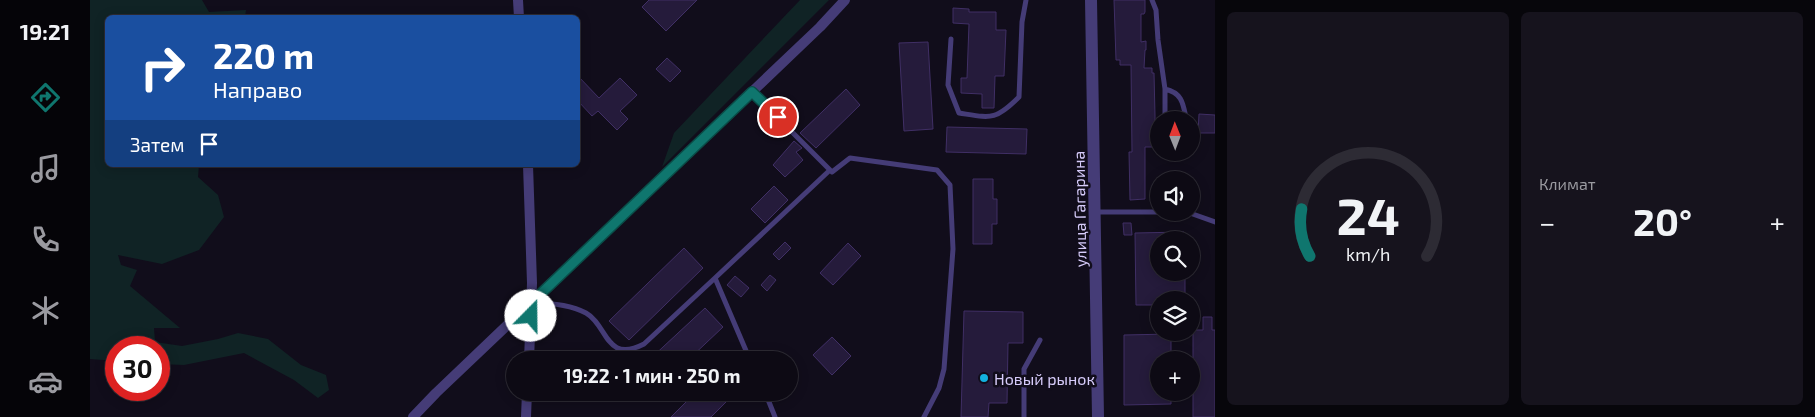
<!DOCTYPE html>
<html lang="ru">
<meta charset="utf-8">
<style>
:root{--surface:#0d0a14;--page:#16131d;--text:#f1f3f6;--muted:#9a9aa0;--line:#2d2b34;--accent:#0f766e}
body{margin:0;font-family:"Exo 2",sans-serif;background:var(--page);color:var(--text);height:100vh;display:flex;flex-direction:column;font-size:19px;white-space:nowrap}
*{box-sizing:border-box;margin:0}
p{font-size:16px;color:var(--muted)}
.icon{flex:none;width:28px;height:28px;fill:none;stroke:currentColor;stroke-width:2;stroke-linecap:round;stroke-linejoin:round}
.map{position:relative;flex:1;overflow:hidden}
.drawer{display:flex;flex-direction:column;gap:12px;padding:12px;background:#07060b;width:600px}
.drawer>*{flex:none}
.banner{position:absolute;left:15px;top:15px;width:475px;height:152px;border-radius:8px;box-shadow:0 2px 12px #0003,0 0 0 1px var(--line);background:#1a4fa0;color:#fff;overflow:hidden}
.needle{width:32px;rotate:359deg}
.tools{position:absolute;left:1060px;top:111px;display:grid;gap:10px}
.tools a{display:grid;place-items:center;width:50px;height:50px;border-radius:50%;background:var(--surface);box-shadow:0 2px 12px #0003,0 0 0 1px var(--line);font-size:25px}
.speed{position:absolute;left:15px;top:336px;display:flex;gap:10px;font-size:25px;font-weight:700;text-align:center}
.speed>*{display:grid;place-content:center;width:65px;height:65px;border-radius:50%;background:var(--surface);box-shadow:0 2px 12px #0003,0 0 0 1px var(--line);line-height:1}
.speed .limit{border:8px solid #d22;background:#fff;color:#111}
.pin{position:absolute;display:grid;place-items:center;width:42px;height:42px;color:#fff;margin:-21px;border:2px solid #fff;border-radius:50%;box-shadow:0 1px 5px #0007}
.me{position:absolute;width:55px;margin:-28px;rotate:22deg;stroke-linejoin:round;filter:drop-shadow(0 0 4px #0008)}
.turn{display:flex;align-items:center;gap:18px;height:105px;padding:0 25px;font-size:22px}
.turn .icon{width:65px;height:65px;stroke-width:2.5}
.turn b{display:block;font-size:35px;line-height:42px}
.then{display:flex;align-items:center;height:48px;padding:0 25px;background:#0003;gap:10px;font-size:19px}
.big{font-size:38px;font-weight:700;line-height:1.1}
.drawer .tile{flex:1;display:flex;flex-direction:column;justify-content:center;gap:8px;min-width:0;padding:0 18px;border-radius:8px;background:var(--page)}
.drawer .dial{align-items:center;gap:0}
.dial svg{height:130px;overflow:visible;fill:none;stroke:var(--line);stroke-width:7;stroke-linecap:round;text-anchor:middle}
.dial text{fill:var(--text);stroke:none}
.heat{display:flex;justify-content:space-between;align-items:center;font-size:28px;direction:ltr}
.drawer .tiles{flex:1;display:grid;gap:12px;grid-template-columns:repeat(2,1fr)}
.trip{position:absolute;left:416px;top:351px;width:292px;height:50px;border-radius:25px;background:var(--surface);box-shadow:0 2px 12px #0003,0 0 0 1px var(--line);font-weight:700;line-height:50px;text-align:center}
main{display:flex;flex:1;min-height:0}
.tab-bar{display:flex;flex-direction:column;width:90px;justify-content:space-around;align-items:center;background:#050408;color:var(--muted)}
.tab-bar .icon{width:35px;height:35px}
.tab-bar .active{color:var(--accent)}
.tab-bar b{font-size:22px;color:var(--text)}
.map>svg:first-child{display:block}
.green{fill:#102325}
.building{fill:#251b3b;stroke:#402f65}
.lines{fill:none;stroke-linecap:round;stroke-linejoin:round}
.service{stroke:#453c77;stroke-width:5}
.minor{stroke:#453c77;stroke-width:10}
.tertiary{stroke:#453c77;stroke-width:12}
.route-casing{stroke:#0a4d48;stroke-width:12}
.route{stroke:#0f766e;stroke-width:9}
.poi-dot{fill:#13b1df;stroke:#110d1b;stroke-width:2}
.labels{text-anchor:middle;dominant-baseline:central;stroke-width:5;stroke-linejoin:round;paint-order:stroke}
.street-label{font-size:16px;fill:#d7ccfb;stroke:#110d1b}
.poi-label{font-size:16px;fill:#d7ccfb;stroke:#110d1b;text-anchor:start}
</style>
<main>
<nav class="tab-bar">
<b>19:21</b>
<svg class="icon active" aria-label="directions" viewBox="0 0 24 24"><path d="M12 3l9 9-9 9-9-9zM9 14v-3h6M13 9l2 2-2 2"/></svg>
<svg class="icon" aria-label="music" viewBox="0 0 24 24"><path d="M9 18V5l10-2v13"/><circle cx="6" cy="18" r="3"/><circle cx="16" cy="16" r="3"/></svg>
<svg class="icon" aria-label="phone" viewBox="0 0 24 24"><path d="M5 4h4l2 5-3 2q2 4 5 5l2-3 5 2v4C11 20 4 13 5 4z"/></svg>
<svg class="icon" aria-label="climate" viewBox="0 0 24 24"><path d="M12 3v18M4 7l16 10M4 17L20 7"/></svg>
<svg class="icon" aria-label="car" viewBox="0 0 24 24"><path d="M5 17H2v-5l4-1 3-4h7l3 4 3 1v5h-3M9 17h6M6 11h13"/><circle cx="7" cy="17" r="2"/><circle cx="17" cy="17" r="2"/></svg>
</nav>
<div class="map">
<svg width="1125" height="417" viewBox="0 0 1125 417">
<rect width="100%" height="100%" fill="#110d1b"/>
<path class="green" d="M0 0H112L119 12 156 10 155 17 18 18V165H109L108 177 128 195 134 217 109 250 72 264 28 255 31 265 47 270 40 286 90 328H64L65 342 92 346 128 339 148 333 178 339 211 365 236 375 239 390 228 398 204 380 154 353 94 365 69 364V348H26V361L0 359Z
M710 0H739L572 167 584 133Z"/>
<path class="building" d="M559 0H607L576 31 552 7Z
M1024 0H1055V12L1054 14H1051V42L1056 41V50H1055L1054 68H1062V73H1064L1065 116V142H1062V147H1055V199L1040 200 1039 152H1042L1041 65H1030V60H1026Z
M863 8 879 9V12H906V30H916L914 76H905L904 108H892V94L871 93V78H877L879 24 863 23Z
M838 42 843 129 814 131 809 43Z
M577 58 591 71 580 82 566 69Z
M488 76 509 98 530 78 547 95 530 111 538 119 527 130 508 111 502 116 488 101Z
M756 89 770 105 726 148 710 133Z
M1109 114 1125 115V133H1108Z
M857 127 937 129 936 154 856 152Z
M704 141 712 148 706 152 713 160 695 177 683 165Z
M883 179H903V199H907V224H902V244H883Z
M684 186 698 200 675 223 661 209Z
M1033 223H1041L1042 235H1034Z
M1094 232V240H1069V272H1095V300H1069V305H1046L1045 233Z
M695 242 701 248 689 260 683 254Z
M758 243 771 256 743 285 730 273Z
M594 248 613 268 539 340 519 321Z
M680 275 686 280 677 291 671 285Z
M645 276 659 288 651 297 637 285Z
M615 308 633 327 598 360H559Z
M874 311 933 312V343H918L917 403H899L898 417H871Z
M1113 317H1122V330H1125V417H1103V330H1113Z
M1081 334V360H1069V392H1081V404L1034 405V335Z
M742 337 761 356 742 375 723 355Z
M606 392H646L621 417H581Z"/>
<g class="lines">
<path class="service" d="M1062 0 1066 10 1068 40 1075 89V120
M861 39 858 85 869 113C901 118 905 121 929 97L932 22 936 0
M1075 89C1092 93 1093 103 1096 118L1093 120
M662 92 742 172 760 158 847 170 860 185 863 249 854 369 849 388 834 417
M1006 212H1069
M1097 212 1125 222
M443 303C460 303 481 305 496 313 518 325 515 364 554 344L625 278
M660 360 625 278 740 170
M675 392 685 417
M934 417V369L950 340"/>
<path class="minor" d="M428 0 429 18
M438 165 442 283 439 360
M323 417 346 393 730 27 755 0
M436 417 437 392"/>
<path class="tertiary" d="M1001 0 1008 417"/>
</g>
<g class="lines">
<defs>
<path id="route" d="M441 316V303L662 92 688 117"/>
</defs>
<use href="#route" class="route-casing"/>
<use href="#route" class="route"/>
</g>
<circle class="poi-dot" cx="894" cy="378" r="5"/>
<g class="labels">
<g class="street-label">
<text transform="translate(989 209) rotate(-91)">улица Гагарина</text>
</g>
<g class="poi-label">
<text x="904" y="378">Новый рынок</text>
</g>
</g>
</svg>
<div class="tools">
<a><svg class="needle" viewBox="-14 -14 28 28"><path d="M0-13l5 13h-10z" fill="#e53935"/><path d="M0 13l5-13h-10z" fill="#9a9aa0"/></svg></a>
<a><svg class="icon" aria-label="sound" viewBox="0 0 24 24"><path d="M4 9h4l5-4v14l-5-4H4zM17 9q2 3 0 6"/></svg></a>
<a><svg class="icon" aria-label="search" viewBox="0 0 24 24"><circle cx="10" cy="10" r="6"/><path d="M15 15l6 6"/></svg></a>
<a><svg class="icon" aria-label="layers" viewBox="0 0 24 24"><path d="M12 4l9 5-9 5-9-5zM3 14l9 5 9-5"/></svg></a>
<a>+</a>
</div>
<div class="speed"><div class="limit">30</div></div>
<div class="pin" style="left:688px;top:117px;background:#d93025"><svg class="icon" aria-label="arrive" viewBox="0 0 24 24"><path d="M6 21V4h12l-3 4 3 4H6"/></svg></div>
<svg class="me" style="left:441px;top:316px" viewBox="-20 -20 40 40"><circle r="19" fill="#fff"/><path d="M0-13L10 11 0 6-10 11z" fill="#0f766e"/></svg>
<div class="trip">19:22 · 1 мин · 250 m</div>
<div class="banner">
<div class="turn"><svg class="icon" aria-label="right" viewBox="0 0 24 24"><path d="M7 20v-9h11M14 6l5 5-5 5"/></svg><div><b>220 m</b>Направо</div></div>
<div class="then">Затем<svg class="icon" aria-label="arrive" viewBox="0 0 24 24"><path d="M6 21V4h12l-3 4 3 4H6"/></svg></div>
</div>
</div>
<section class="drawer">
<div class="tiles">
<div class="tile dial"><svg viewBox="0 0 100 80">
<path d="M14 69A42 42 0 1 1 86 69"/>
<path d="M14 69A42 42 0 0 1 9 40" stroke="#0f766e"/>
<text x="50" y="56" font-size="32" font-weight="700">24</text>
<text x="50" y="72" font-size="11">km/h</text>
</svg></div>
<div class="tile"><p>Климат</p>
<div class="heat"><a>−</a><b class="big">20°</b><a>+</a></div>
</div>
</div>
</section>
</main>
